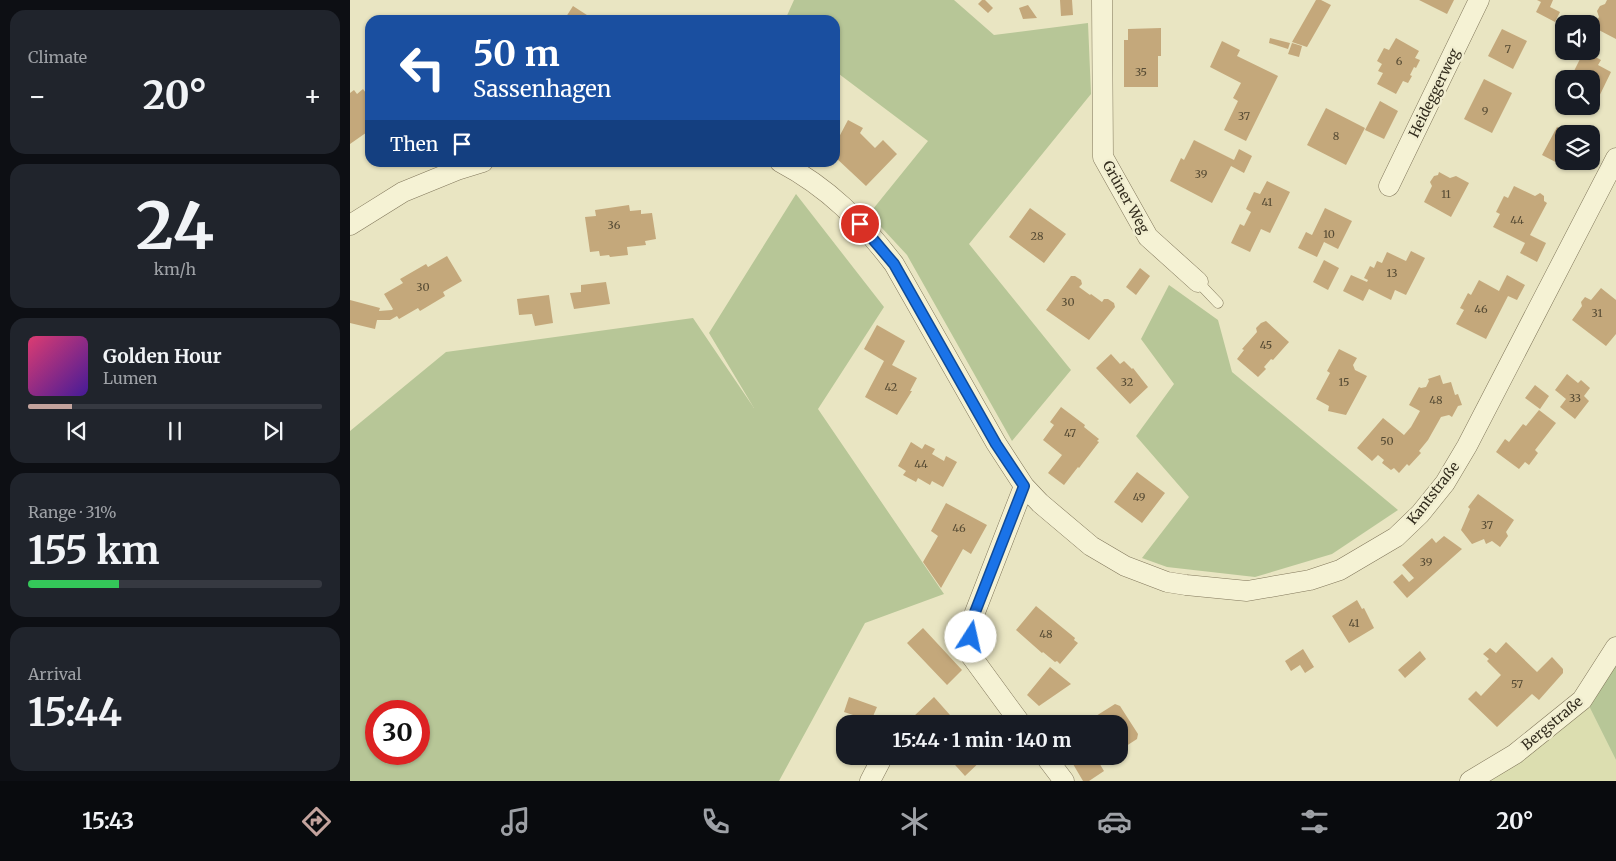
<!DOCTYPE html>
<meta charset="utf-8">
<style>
:root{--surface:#171b24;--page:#20242c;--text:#f1f3f6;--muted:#9ea1a6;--line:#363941;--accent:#c3a39d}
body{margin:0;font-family:Merriweather,serif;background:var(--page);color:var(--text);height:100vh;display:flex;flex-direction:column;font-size:19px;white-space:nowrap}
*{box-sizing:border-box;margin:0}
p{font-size:16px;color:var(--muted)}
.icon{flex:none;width:28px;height:28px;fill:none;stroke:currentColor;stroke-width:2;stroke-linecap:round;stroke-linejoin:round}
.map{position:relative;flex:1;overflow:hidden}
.sheet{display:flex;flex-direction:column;gap:10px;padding:10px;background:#0d0f14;width:350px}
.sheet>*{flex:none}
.guide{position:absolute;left:15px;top:15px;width:475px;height:152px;border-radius:15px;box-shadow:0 1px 4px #0004;background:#1a4fa0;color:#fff;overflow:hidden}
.buttons{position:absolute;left:1205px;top:15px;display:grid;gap:10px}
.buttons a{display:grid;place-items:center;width:45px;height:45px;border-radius:10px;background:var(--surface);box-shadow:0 1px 4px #0004;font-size:25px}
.speed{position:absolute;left:15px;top:700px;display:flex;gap:10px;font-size:25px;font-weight:700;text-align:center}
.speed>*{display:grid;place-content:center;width:65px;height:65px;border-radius:50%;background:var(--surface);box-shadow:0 1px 4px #0004;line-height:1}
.speed .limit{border:8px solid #d22;background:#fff;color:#111}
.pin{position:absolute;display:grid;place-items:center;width:42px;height:42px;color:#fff;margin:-21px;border:2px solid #fff;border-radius:50%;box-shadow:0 1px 5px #0007}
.me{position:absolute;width:55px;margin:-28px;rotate:10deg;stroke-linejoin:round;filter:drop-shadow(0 0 4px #0008)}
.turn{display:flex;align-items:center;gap:18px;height:105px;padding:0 25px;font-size:22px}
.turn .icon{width:65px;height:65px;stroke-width:2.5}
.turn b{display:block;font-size:35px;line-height:42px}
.then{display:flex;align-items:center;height:48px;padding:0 25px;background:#0003;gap:10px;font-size:19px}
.big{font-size:38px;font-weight:700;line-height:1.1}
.sheet .card{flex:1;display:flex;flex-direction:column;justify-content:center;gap:8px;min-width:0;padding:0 18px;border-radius:15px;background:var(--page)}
.sheet .dial{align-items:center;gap:0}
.dial b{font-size:65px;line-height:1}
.song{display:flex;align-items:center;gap:15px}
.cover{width:60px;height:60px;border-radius:8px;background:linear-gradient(135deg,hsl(340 70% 55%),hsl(260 70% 35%))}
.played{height:5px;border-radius:2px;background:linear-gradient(90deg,var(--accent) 15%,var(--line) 15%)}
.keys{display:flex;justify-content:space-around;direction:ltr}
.heat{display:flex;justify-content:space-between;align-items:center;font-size:28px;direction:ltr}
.charge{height:8px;border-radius:4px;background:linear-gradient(90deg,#34c759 31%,var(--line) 0)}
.trip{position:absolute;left:486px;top:715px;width:292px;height:50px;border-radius:15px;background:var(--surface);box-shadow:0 1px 4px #0004;font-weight:700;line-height:50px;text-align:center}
.dock{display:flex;height:80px;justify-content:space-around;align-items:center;background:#090b0e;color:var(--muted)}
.dock .icon{width:35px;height:35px}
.dock .current{color:var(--accent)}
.dock b{font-size:22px;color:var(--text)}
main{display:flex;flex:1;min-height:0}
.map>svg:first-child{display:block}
.farmland{fill:#dcdeb0}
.green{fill:#b7c697;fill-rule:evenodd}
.building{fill:#c4a87b}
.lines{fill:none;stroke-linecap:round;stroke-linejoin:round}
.service-casing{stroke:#81775b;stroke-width:11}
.minor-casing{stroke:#81775b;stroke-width:21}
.service{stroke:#f5f2d4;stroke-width:10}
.minor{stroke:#f5f2d4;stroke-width:20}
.route-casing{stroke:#114b97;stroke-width:12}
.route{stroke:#1a73e8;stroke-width:9}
.labels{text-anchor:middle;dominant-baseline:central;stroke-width:5;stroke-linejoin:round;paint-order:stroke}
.number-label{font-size:11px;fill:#564b34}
.street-label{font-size:14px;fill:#322c1d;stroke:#f1eed0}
</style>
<main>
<section class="sheet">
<div class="card"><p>Climate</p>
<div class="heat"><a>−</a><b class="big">20°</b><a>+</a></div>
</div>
<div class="card dial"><b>24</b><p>km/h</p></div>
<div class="card">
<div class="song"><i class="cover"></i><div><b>Golden Hour</b><p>Lumen</p></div></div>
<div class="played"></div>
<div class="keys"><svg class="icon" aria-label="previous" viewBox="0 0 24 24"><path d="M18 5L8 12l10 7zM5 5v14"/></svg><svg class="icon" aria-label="pause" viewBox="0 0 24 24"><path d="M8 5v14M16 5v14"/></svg><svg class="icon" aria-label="next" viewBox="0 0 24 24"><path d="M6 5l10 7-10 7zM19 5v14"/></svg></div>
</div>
<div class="card"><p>Range · 31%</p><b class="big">155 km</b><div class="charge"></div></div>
<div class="card"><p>Arrival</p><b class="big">15:44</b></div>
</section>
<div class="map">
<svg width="1266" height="781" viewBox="0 0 1266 781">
<rect width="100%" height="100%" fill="#e9e5c2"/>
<path class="farmland" d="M1238 704 1266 760V781H1131Z"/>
<path class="green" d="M444 0H604L644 35 738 23 741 94 619 244 721 370 662 441 557 255 519 214 578 141 485 71V20H435Z
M446 194 534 307 468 409 594 594 515 623 429 781H0V431L96 352 343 318 404 408 359 333ZM26 711H69V754H26Z
M819 285 868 320 882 372 1048 510 982 554 905 577 817 567 792 558 839 497 786 436 824 384 791 339Z
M1266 658V760L1238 704Z"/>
<path class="building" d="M632 0H635L643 8 638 13 628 4Z
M710 0H722L723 15 711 16Z
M966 0H971L981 5 957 47 942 42Z
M1069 0H1104L1097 14Z
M1187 0H1203L1200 7 1210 12 1205 22 1186 12 1191 2Z
M1257 0H1266V39L1243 27 1249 17 1247 11 1250 6 1255 4Z
M678 5 687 18 673 19 669 8Z
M223 6 240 17 238 20H214Z
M811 28V56H808V87H774V40H778V29Z
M1152 29 1177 41 1163 69 1138 56Z
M920 38 940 43 938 49 919 43Z
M1046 38 1069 51 1065 58 1070 60 1066 68 1064 67 1060 75 1062 76 1058 83 1053 81 1046 94 1027 84 1033 73 1028 71 1032 64 1027 61 1034 48 1039 50Z
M872 41 890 50 887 56 928 76 896 141 874 130 888 101 883 98 891 83 860 67Z
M942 43 952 46 949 57 938 54Z
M1238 53 1251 60 1248 65 1261 72 1243 109 1238 106H1241V79H1220L1231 57 1236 59Z
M1134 79 1162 93 1142 133 1114 119Z
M13 89 18 96 20 95V130L0 144V93L4 90 7 94Z
M1030 101 1048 111 1034 139 1015 130Z
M976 108 1015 128 996 165 957 145Z
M498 120 513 128 510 133 525 148 533 140 547 154 516 186 485 157V136L488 139Z
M1207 127 1220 134H1214V161H1226L1221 170 1192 155Z
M844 140 884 160 889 149 902 156 894 173 881 166 862 203 820 181 831 158 834 160Z
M1089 172 1100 178 1106 176 1119 183 1101 217 1074 202 1082 186 1080 182 1084 176 1088 175Z
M917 181 940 192 920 233 911 229 900 252 881 243 890 224 894 226 901 212 896 209 904 192 910 194Z
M1164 186 1185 196 1190 193 1194 196V201L1197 203 1180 235 1196 243 1187 262 1170 253 1175 243 1143 227 1150 214 1146 212 1154 196 1158 198Z
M279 205 280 211 291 210V214L302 213 306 239 295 241 296 245 277 247 278 255 260 257 259 255 250 256 249 251 240 252 235 217 246 216 245 210Z
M680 208 716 234 694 263 659 237Z
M975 208 1002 221 988 249 974 242 967 257 948 248 956 232 962 235Z
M1061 251 1075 258 1056 295 1045 290 1041 300 1019 289 1013 301 993 291 1001 275 1017 282 1018 280 1014 278 1020 266 1024 268 1027 261 1032 263 1037 252 1056 261Z
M97 256 112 281 93 292 95 296 70 311 68 308 49 319 47 316 40 320H27L25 329 0 323V300L30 308 29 311 42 310 43 309 34 294 53 283 50 279 76 264 78 267Z
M974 260 989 268 978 290 963 282Z
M790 268 800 276 786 295 776 287Z
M1157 275 1175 285 1167 300 1158 296 1136 339 1106 324 1114 310 1110 308 1118 293 1121 295 1129 280 1149 291Z
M721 276H725L731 280 732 284 729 287 740 295 741 294 752 302 754 299H758L764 303 765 307 739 340 696 310Z
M256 282 260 304 224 309 220 293 231 292V285Z
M1251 288 1266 300V334L1256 346 1222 320 1232 306 1231 302 1235 297 1241 300Z
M199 295 203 323 185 326 182 314 169 315 167 299Z
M916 321 939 342 923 360 921 359 914 367 916 369 908 377 887 359 894 350 892 349 907 332 906 328 911 323Z
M527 325 555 341 542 365 567 378 560 391H562L547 415 515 397 534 361 514 349Z
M989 349 1007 358 1003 365 1005 370 1017 376 996 415 978 411 979 406 966 399 980 373 977 371Z
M761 354 770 364 774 361 782 369 783 368 798 387 780 404 746 368Z
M1217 374 1228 383 1231 380 1240 388 1234 396 1239 401 1225 419 1210 407 1216 399 1205 390Z
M1090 375 1093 384 1101 382 1105 395 1108 394 1112 405 1108 406 1102 417 1099 415 1091 417 1078 440 1069 451 1071 453 1059 466 1057 464 1049 473 1044 468 1041 470 1032 463 1034 460 1028 455 1022 461 1007 448 1033 418 1054 435 1061 427 1070 411 1059 405 1069 387 1071 388 1076 387 1079 381 1078 379Z
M1185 385 1199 396 1190 409 1175 398Z
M711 407 735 425 734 427 749 439 747 441 749 442 729 468 728 467 714 485 698 473 712 455 693 440 704 425 700 422Z
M1189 410 1206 423 1185 450 1188 453 1179 465 1175 462 1169 469 1146 452 1155 439 1159 442 1173 424 1176 426Z
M561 442 572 449 575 444 585 449 582 454 594 461 596 456 607 462 593 487 582 481 580 485 568 478 566 482 553 475 556 471 548 466Z
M787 472 815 493 792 523 764 502Z
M1128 494 1164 520 1156 532 1158 536 1150 547 1142 541 1136 544 1134 539 1122 544 1111 530 1120 509 1118 507Z
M596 503 637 525 621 554 613 549 591 588 573 562 588 536 581 531Z
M1094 536 1112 549 1057 598 1043 582 1052 574 1059 582 1064 578 1052 565 1082 538 1086 543Z
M1007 600 1012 609 1014 608 1024 628 999 643 982 616Z
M686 606 725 638 724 640 728 643 710 664 707 661 705 662 693 652 692 653 666 630Z
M573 628 612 670 597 685 557 643Z
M1156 642 1187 672 1202 657 1213 669V673L1189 700 1182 694 1147 727 1118 699 1126 691 1131 696 1151 675 1137 661 1139 659 1133 654 1140 648 1146 653Z
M953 649 964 667 955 673 950 665 941 671 935 661Z
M1070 651 1076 659 1055 678 1048 670Z
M700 667 721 684 689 706 677 695Z
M499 697 527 707 521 721 494 712Z
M584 697 608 724H567L562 718Z
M765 704 770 706 788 734 787 739 770 750V724H740L738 721Z
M597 756H636L615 776Z
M736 756H745L754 771 739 781H733L723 764Z"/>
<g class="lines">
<defs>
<path id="service" d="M848 282 868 303"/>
<path id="minor" d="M752 0 753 157 798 237 848 282
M430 162C479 188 511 221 544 264L646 443 674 486 690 503 741 546 775 566 817 582 836 585 897 591 960 580 990 570 1046 537 1070 514 1095 483 1117 446 1266 158
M1039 186 1129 0
M0 225 53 192 107 170 133 162
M671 724 619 653 622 620 674 486
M695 756 714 781
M520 781 533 756
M1120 781 1165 754 1232 700 1266 647"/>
</defs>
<use href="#service" class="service-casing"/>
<use href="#minor" class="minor-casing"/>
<use href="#service" class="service"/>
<use href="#minor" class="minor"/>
</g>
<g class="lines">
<defs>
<path id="route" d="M510 224 544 264 646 444 674 486 622 620 621 637"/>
</defs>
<use href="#route" class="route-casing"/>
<use href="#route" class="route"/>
</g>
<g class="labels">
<g class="number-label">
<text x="1158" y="49">7</text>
<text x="1049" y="61">6</text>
<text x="791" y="72">35</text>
<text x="1135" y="111">9</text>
<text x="894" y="116">37</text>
<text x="986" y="136">8</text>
<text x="851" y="174">39</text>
<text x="1096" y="194">11</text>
<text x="917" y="202">41</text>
<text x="1167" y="220">44</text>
<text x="264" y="225">36</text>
<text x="979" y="234">10</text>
<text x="687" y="236">28</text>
<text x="1042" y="273">13</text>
<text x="73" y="287">30</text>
<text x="718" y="302">30</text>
<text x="1131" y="309">46</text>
<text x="1247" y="313">31</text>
<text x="916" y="345">45</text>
<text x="777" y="382">32</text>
<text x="994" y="382">15</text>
<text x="541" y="387">42</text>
<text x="1225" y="398">33</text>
<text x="1086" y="400">48</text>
<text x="720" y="433">47</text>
<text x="1037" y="441">50</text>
<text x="571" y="464">44</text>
<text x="789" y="497">49</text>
<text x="1137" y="525">37</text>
<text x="609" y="528">46</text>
<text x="1076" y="562">39</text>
<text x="1004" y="623">41</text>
<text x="696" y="634">48</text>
<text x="1167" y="684">57</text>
</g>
<g class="street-label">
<text transform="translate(1084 93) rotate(-64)">Heideggerweg</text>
<text transform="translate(776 197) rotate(61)">Grüner Weg</text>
<text transform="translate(1083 493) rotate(-52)">Kantstraße</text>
<text transform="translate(1202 723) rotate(-40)">Bergstraße</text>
</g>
</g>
</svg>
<div class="buttons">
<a><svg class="icon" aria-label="sound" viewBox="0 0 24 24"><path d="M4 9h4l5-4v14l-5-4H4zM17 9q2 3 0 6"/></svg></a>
<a><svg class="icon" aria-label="search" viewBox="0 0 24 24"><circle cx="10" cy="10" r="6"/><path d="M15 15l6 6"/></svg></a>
<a><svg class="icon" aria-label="layers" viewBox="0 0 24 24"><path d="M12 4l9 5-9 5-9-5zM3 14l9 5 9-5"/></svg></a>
</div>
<div class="speed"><div class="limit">30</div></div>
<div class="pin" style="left:510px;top:224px;background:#d93025"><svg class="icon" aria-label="arrive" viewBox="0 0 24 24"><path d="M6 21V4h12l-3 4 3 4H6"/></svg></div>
<svg class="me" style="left:621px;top:637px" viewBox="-20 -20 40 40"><circle r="19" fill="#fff"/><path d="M0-13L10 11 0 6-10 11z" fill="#1a73e8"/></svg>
<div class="trip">15:44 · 1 min · 140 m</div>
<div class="guide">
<div class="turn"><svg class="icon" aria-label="left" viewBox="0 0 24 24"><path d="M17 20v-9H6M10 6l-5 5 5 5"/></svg><div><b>50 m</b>Sassenhagen</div></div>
<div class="then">Then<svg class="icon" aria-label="arrive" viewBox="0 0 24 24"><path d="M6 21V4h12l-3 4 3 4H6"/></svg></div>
</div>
</div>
</main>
<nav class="dock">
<b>15:43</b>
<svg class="icon current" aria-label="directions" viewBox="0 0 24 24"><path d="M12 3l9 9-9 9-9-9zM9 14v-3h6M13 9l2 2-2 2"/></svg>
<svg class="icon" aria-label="music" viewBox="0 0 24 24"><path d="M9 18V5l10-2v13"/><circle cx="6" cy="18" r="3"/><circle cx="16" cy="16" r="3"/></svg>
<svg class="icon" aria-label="phone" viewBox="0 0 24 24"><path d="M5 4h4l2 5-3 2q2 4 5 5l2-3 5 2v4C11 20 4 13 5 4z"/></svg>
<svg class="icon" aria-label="climate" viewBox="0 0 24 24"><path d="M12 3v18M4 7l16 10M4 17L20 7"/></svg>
<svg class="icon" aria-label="car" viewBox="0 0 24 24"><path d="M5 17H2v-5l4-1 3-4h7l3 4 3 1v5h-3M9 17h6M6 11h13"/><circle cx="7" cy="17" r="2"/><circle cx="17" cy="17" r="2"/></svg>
<svg class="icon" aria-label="filters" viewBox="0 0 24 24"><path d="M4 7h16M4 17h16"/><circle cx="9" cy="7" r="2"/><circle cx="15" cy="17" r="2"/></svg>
<b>20°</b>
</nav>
